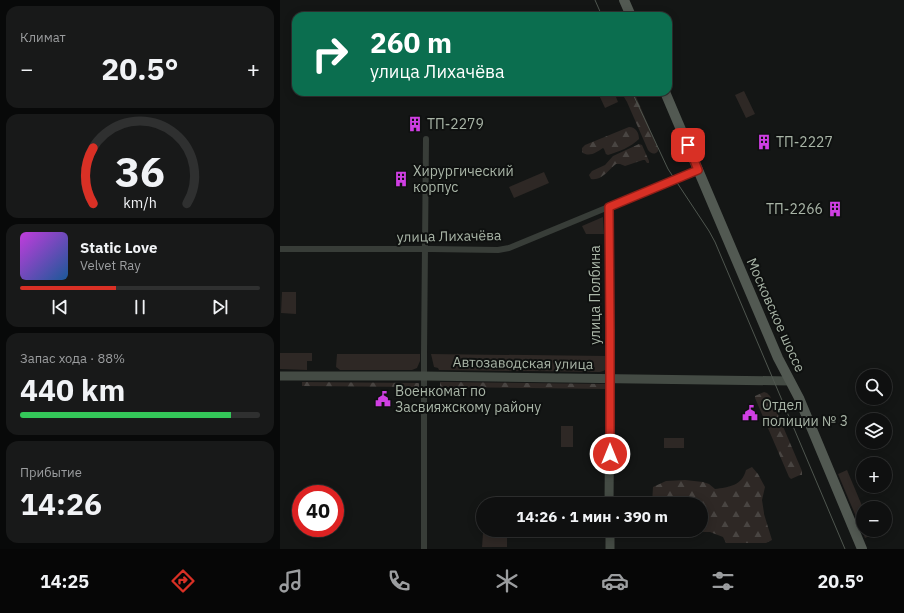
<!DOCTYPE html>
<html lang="ru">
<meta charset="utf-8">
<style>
:root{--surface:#0f1010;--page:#181919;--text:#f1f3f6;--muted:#9b9d9f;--line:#2f3030;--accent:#d93025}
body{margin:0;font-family:"IBM Plex Sans",sans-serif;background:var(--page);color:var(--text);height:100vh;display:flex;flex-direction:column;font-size:15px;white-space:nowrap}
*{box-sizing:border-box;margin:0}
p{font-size:13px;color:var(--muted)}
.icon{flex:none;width:22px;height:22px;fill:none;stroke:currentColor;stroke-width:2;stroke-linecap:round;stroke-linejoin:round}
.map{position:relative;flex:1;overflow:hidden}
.details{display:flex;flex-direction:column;gap:6px;padding:6px;background:#080909;width:280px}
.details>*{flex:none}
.banner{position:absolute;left:12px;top:12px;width:380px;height:84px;border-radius:12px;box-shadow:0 2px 10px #0003,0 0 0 1px var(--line);background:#0b6e4f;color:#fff;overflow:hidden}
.tools{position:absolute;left:576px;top:369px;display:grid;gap:8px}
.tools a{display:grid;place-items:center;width:36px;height:36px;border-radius:50%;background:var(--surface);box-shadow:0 2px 10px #0003,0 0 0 1px var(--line);font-size:20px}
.speed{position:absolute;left:12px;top:485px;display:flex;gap:8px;font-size:20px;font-weight:700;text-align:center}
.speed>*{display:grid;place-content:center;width:52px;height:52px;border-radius:50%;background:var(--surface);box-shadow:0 2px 10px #0003,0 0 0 1px var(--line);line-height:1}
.speed .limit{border:6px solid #d22;background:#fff;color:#111}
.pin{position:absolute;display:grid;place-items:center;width:34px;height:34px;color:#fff;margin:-17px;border-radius:8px;box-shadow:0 2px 6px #0006}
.me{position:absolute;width:44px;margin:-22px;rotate:0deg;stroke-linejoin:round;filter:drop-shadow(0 0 3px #0008)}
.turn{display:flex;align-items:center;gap:14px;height:84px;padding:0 12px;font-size:18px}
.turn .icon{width:52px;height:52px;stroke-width:2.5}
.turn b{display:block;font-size:28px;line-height:34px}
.big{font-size:30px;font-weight:700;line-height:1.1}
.details .widget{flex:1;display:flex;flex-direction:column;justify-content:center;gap:6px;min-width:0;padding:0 14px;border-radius:12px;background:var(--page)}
.details .dial{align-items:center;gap:0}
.dial svg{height:104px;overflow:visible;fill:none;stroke:var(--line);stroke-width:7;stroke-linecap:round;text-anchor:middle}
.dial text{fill:var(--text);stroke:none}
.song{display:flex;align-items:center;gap:12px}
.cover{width:48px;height:48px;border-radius:6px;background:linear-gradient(135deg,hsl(290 70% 55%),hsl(210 70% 35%))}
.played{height:4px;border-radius:2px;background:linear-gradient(90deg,var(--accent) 40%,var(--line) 40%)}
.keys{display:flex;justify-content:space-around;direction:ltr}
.heat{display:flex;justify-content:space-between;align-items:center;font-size:22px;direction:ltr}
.charge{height:6px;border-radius:3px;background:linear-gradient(90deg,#34c759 88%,var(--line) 0)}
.trip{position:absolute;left:196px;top:497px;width:232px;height:40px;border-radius:20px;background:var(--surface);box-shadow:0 2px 10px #0003,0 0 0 1px var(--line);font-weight:700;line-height:40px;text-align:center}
.dock{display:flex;height:64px;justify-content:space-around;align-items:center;background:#060606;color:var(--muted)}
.dock .icon{width:28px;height:28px}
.dock .current{color:var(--accent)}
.dock b{font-size:18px;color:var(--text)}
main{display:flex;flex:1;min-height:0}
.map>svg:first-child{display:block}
.green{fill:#2e2825}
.forest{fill:url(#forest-firs)}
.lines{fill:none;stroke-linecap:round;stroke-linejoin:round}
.street{stroke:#383d38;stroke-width:6}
.secondary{stroke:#444b44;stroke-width:9}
.primary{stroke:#525952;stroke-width:10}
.tram{stroke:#4f564f;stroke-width:1}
.route-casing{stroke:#8d1f18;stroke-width:10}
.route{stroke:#d93025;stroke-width:7}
.labels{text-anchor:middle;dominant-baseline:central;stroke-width:4;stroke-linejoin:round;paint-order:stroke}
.poi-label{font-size:14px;fill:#a9b5a7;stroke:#0f1110;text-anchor:start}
.street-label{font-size:14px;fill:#a9b5a7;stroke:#0f1110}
</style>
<main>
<section class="details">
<div class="widget"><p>Климат</p>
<div class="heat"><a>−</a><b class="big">20.5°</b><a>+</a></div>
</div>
<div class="widget dial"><svg viewBox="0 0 100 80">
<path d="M14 69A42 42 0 1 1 86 69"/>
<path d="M14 69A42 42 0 0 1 14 26" stroke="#d93025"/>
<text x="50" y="56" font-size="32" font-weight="700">36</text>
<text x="50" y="72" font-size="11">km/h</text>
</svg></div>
<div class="widget">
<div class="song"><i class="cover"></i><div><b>Static Love</b><p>Velvet Ray</p></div></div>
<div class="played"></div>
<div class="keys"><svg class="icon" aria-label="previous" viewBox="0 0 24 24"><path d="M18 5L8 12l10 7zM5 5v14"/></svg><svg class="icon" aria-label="pause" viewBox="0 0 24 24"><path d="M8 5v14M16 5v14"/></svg><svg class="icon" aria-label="next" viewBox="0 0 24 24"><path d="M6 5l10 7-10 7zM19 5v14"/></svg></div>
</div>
<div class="widget"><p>Запас хода · 88%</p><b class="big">440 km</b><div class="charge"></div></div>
<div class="widget"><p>Прибытие</p><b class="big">14:26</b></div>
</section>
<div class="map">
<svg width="624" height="549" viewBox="0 0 624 549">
<defs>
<pattern id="forest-firs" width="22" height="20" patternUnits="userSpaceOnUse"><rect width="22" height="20" fill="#2e2825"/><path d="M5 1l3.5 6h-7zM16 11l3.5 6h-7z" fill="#494542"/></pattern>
</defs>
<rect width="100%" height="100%" fill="#141615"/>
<path class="green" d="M464 91 475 114 466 118 455 95Z
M326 92H334L338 102 325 108 319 95Z
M264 172 269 183 234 198 229 187Z
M323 217 324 234H306L302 226Z
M2 292H16V314L1 313Z
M0 353H32V361H27V370L0 369Z
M57 354H140V361L137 368 132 370H60L56 367Z
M151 354 328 356C328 363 329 371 320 372L159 370 158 368 154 367Z
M281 426H293V447H281Z
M384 438H404V448H384Z
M567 470 583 508V530H593L594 534 585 538 558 474Z
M203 533 227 534V547H202Z"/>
<path class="forest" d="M341 92H354L378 148V151C375 155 371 154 368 150L347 102Z
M349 127C356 127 359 133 359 139 351 147 338 152 328 155L326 154 324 149 323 148C317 152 309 158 302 152V148L305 145Z
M359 144 362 145 369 161V163H367L365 160H363L345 166 340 164H336C328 170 322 181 311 179L309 175 312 171 325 165 333 156Z
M22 382 139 383V387L22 386Z
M160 382 327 384V389L160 387Z
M484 392 487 393 490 396 522 471V475H520L511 479 509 477 475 398V396Z
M472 467 478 474 485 487 482 500 484 513V514L492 540 486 543H446L443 537 430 532H382L379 530H421V504H372L373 487 386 481 405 480 423 482 429 484 435 489C449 487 462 486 466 470Z"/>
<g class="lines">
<path class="street" d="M329 207 330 378
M0 249H151L218 250 229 248 418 170
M144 549V353L146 139"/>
<path class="secondary" d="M0 376H144L510 381
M329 504 330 378
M330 530V549"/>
<path class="primary" d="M344 0 351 16
M385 92 498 358 519 398 582 549"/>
<path class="tram" d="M315 0 322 16
M352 92 388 169 429 231 435 242 565 549"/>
</g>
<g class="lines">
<defs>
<path id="route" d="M330 454V329L329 207 418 170 408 145"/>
</defs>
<use href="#route" class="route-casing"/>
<use href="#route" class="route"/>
</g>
<defs>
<symbol id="building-bare" viewBox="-9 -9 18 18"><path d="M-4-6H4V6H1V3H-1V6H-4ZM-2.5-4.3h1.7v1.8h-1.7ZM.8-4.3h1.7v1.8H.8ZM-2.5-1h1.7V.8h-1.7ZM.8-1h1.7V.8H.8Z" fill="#d03fe3" stroke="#0f1110" stroke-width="2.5" paint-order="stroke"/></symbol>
<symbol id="civic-bare" viewBox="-9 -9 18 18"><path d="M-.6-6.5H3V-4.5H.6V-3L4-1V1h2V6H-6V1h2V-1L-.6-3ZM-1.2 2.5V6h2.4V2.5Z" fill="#d03fe3" stroke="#0f1110" stroke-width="2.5" paint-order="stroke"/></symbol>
</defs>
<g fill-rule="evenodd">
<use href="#building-bare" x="124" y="113" width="22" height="22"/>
<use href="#building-bare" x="473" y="131" width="22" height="22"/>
<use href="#building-bare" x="110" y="168" width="22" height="22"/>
<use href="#building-bare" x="544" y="198" width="22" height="22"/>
<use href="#civic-bare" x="92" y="388" width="22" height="22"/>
<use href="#civic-bare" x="459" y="402" width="22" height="22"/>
</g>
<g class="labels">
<g class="poi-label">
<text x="147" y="124">ТП-2279</text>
<text x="496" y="142">ТП-2227</text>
<text x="133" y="171">Хирургический<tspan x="133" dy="16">корпус</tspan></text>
<text x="543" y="209" text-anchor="end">ТП-2266</text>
<text x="115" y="391">Военкомат по<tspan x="115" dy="16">Засвияжскому району</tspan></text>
<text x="482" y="405">Отдел<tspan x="482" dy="16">полиции № 3</tspan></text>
</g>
<g class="street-label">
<text transform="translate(169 236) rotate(-1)">улица Лихачёва</text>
<text transform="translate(315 295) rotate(-90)">улица Полбина</text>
<text transform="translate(496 315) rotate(66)">Московское шоссе</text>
<text transform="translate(243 363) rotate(1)">Автозаводская улица</text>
</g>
</g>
</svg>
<div class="tools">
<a><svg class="icon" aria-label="search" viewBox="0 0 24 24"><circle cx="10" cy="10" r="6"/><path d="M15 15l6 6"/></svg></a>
<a><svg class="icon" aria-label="layers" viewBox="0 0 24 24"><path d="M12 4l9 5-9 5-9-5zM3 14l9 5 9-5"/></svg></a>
<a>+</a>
<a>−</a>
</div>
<div class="speed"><div class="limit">40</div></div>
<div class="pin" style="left:408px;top:145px;background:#d93025"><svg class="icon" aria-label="arrive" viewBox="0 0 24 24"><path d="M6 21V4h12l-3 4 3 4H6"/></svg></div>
<svg class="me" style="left:330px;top:454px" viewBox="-20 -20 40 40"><circle r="17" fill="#d93025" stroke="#fff" stroke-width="3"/><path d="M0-11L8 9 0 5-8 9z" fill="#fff"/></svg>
<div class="trip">14:26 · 1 мин · 390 m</div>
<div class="banner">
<div class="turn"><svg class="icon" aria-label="right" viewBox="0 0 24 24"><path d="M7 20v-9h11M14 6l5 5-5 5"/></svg><div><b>260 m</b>улица Лихачёва</div></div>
</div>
</div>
</main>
<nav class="dock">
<b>14:25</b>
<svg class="icon current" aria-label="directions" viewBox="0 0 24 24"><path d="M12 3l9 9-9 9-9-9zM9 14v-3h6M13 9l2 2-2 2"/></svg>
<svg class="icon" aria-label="music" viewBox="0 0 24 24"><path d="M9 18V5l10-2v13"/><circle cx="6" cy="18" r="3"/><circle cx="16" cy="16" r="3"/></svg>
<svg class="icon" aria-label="phone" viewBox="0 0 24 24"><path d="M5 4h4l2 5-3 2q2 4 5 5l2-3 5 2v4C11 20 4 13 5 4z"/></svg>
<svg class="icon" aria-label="climate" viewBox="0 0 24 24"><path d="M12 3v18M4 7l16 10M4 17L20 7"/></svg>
<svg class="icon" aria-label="car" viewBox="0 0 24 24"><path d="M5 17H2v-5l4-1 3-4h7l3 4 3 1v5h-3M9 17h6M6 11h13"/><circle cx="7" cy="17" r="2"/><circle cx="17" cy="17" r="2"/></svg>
<svg class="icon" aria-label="filters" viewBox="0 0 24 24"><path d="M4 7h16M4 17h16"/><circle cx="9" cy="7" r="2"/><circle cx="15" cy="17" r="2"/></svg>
<b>20.5°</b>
</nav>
